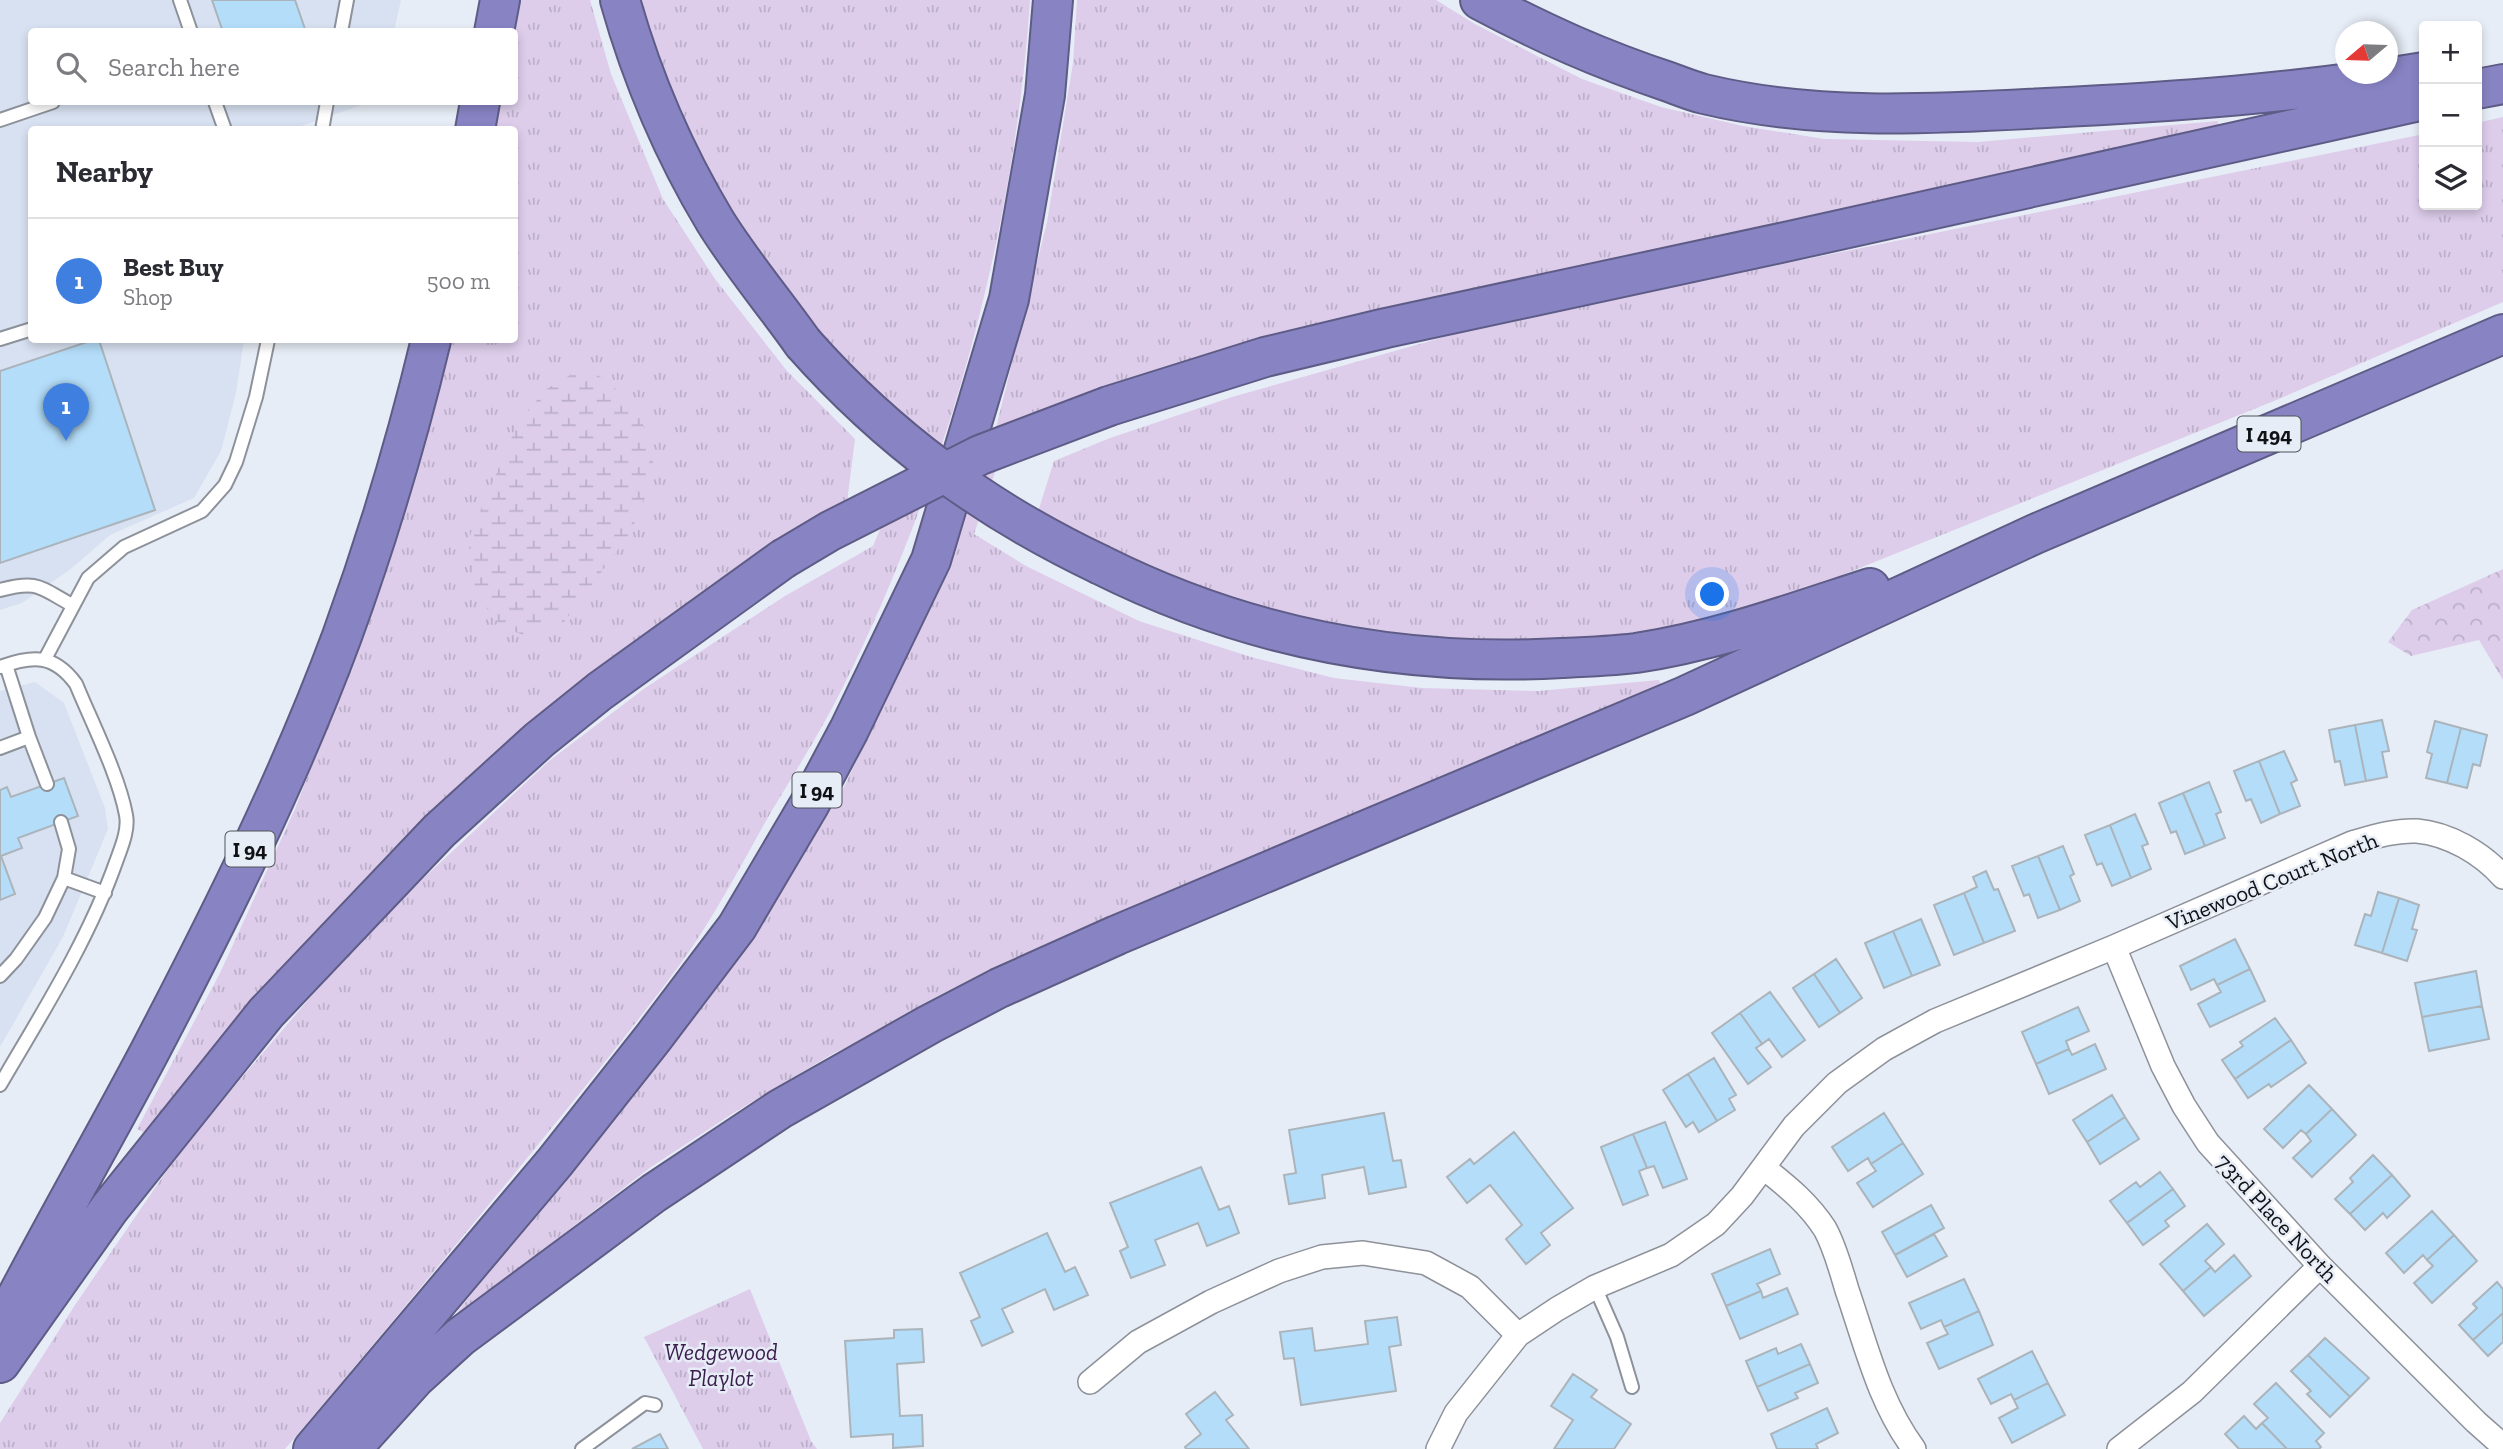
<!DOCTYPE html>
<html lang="en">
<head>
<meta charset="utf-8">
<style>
	:root { --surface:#fff; --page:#f7f7f7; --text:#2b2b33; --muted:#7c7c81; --line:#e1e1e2; --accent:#ea580c }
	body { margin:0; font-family:"Zilla Slab",serif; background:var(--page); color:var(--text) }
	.controls { position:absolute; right:21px; top:21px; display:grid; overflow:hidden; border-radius:7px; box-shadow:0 4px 10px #0003 }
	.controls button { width:63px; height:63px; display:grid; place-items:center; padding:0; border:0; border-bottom:2px solid var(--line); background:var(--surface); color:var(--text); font:35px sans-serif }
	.compass { position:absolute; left:2335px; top:21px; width:63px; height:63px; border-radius:50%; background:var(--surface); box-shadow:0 4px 10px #0003; rotate:251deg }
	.you { position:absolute; left:1713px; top:595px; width:24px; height:24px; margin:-18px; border:5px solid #fff; border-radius:50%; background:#1a73e8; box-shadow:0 0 0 10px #1a73e833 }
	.badge { display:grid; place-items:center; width:46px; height:46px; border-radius:50%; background:var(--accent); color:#fff; font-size:23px; font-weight:700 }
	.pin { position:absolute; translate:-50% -58px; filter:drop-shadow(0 2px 4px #0008) }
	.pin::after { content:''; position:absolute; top:37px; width:24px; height:21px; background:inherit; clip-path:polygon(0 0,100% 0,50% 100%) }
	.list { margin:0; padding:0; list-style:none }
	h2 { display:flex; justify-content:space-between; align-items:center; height:91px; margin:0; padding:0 28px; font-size:30px }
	h2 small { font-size:23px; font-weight:400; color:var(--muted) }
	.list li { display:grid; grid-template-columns:46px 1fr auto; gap:21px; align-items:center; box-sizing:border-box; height:126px; padding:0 28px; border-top:2px solid var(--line) }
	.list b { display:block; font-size:26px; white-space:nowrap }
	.list p { margin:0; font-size:23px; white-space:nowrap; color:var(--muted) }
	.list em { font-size:23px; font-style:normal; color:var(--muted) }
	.icon { flex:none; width:38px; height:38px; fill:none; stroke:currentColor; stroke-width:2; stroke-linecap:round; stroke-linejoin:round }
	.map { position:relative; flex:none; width:2503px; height:1449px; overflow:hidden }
	.search { position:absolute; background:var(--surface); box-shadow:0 4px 10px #0003; left:28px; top:28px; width:490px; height:77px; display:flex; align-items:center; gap:18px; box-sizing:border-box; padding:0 24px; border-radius:7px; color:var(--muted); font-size:26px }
	.panel { position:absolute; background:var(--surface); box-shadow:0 4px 10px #0003; left:28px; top:126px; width:490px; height:217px; border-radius:7px }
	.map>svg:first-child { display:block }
	.built { fill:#d8e1f1 }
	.grass { fill:url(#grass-tufts) }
	.forest { fill:url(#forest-crowns) }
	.wetland { fill:url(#wetland-marsh) }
	.building { fill:#b4ddf9; stroke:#abb4bb; stroke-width:2 }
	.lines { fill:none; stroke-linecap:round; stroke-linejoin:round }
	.lane-casing { stroke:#8d919a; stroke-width:16 }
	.street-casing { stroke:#8d919a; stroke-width:26 }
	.highway-casing { stroke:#5e5c86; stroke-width:42 }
	.lane { stroke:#fff; stroke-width:12 }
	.street { stroke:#fff; stroke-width:23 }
	.highway { stroke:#8884c4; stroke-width:38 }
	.highway-bridge-casing { stroke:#5e5c86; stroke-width:42; stroke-linecap:butt }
	.highway-bridge { stroke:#8884c4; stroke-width:38 }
	.labels { text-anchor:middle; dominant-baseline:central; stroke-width:5; stroke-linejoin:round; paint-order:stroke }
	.shield { fill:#e7edf6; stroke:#505358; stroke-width:2 }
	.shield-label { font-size:21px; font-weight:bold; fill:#0f1114 }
	.street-label { font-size:23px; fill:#0f1114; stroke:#e7edf6 }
	.park-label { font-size:23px; font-style:italic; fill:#3a1d4c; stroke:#e7edf6 }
</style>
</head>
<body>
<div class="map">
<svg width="2503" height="1449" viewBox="0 0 2503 1449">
	<defs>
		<pattern id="grass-tufts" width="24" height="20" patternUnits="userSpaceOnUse" patternTransform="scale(1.75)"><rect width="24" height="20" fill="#ddcdeb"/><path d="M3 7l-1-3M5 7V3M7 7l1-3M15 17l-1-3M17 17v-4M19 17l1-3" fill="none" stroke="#bcafc9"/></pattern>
		<pattern id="forest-crowns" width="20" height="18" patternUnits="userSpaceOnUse" patternTransform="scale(1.75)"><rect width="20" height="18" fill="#ddcdeb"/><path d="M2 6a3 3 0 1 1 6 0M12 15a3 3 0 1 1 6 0" fill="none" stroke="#bcafc9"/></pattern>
		<pattern id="wetland-marsh" width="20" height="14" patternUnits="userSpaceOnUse" patternTransform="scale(1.75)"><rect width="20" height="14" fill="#ddcdeb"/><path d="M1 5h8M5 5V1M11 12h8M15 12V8" fill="none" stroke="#bcafc9"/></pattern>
	</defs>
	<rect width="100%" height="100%" fill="#e7edf6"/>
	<path class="built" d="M0,0H401L394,31L32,32V102H370L293,129L32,130V340H244L236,393L221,451L194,498L110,535L72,568L22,603L0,610Z
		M35,682L64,703L105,808L108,829L63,937L0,1047V691Z"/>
	<path class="grass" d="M517,0H590L611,74L663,199L715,279L787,371L855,439L846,510L581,682L483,764L388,854L264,989L145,1133L137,1129L220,973L295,809L384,580L417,470L448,340H514V130L490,129L496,102H514V32L510,31Z
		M641,0H1030C1015,232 946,481 842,689C821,731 795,772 771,812C742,863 715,916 681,963C628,1035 571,1104 515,1173C439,1265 363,1358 285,1449H0V1423L75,1305L185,1144L367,931L549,761L645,688L785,596L873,546L919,437L864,388L776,285L712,181L665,84Z
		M1077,0H1436L1475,24L1582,79L1661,107L1743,126L1824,139L1978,142L2218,121L2219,130L1008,434L974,534L1026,566L1139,621L1251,657L1334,678L1422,688L1538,691L1659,680L1663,691L975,985L834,1053L735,1112L651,1167L515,1271L464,1317L458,1311L681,1033L741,951L845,785L922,623L993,440L1047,222L1073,63Z
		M2503,117V302L2274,401L1835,578L1837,586L1702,628L1470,649L1328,630L1158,581L1036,518L1054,461L1110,438L1232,397L1469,330L1733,274L2424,134V205H2477V123Z
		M750,1289L811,1441L817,1449H703L644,1337Z"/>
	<path class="forest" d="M2503,569V680L2479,640L2411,656L2388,642L2412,610Z"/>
	<path class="wetland" d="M582,368L607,380L638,412L653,449V475L631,532L564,622L524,635L501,627L476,594L468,540L517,425L545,390Z"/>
	<path class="building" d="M212,0H295L306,32H223Z
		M93,340H99L155,510L0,563V371Z
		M2382,720L2389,751L2382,752L2387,777L2366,781L2355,725Z
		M2435,721L2461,728L2447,783L2426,778L2432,754L2427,752Z
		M2355,725L2366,781L2345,785L2340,761L2335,762L2329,730Z
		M2461,728L2487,735L2480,766L2473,764L2467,788L2447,783Z
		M2284,751L2297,780L2291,783L2300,806L2280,814L2259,761Z
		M2259,761L2280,814L2261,823L2251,799L2246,801L2234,771Z
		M64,778L78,816L18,838L22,848L1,856L15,894L0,900V790L7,787L11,797Z
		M2209,782L2221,812L2216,814L2225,838L2205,846L2183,793Z
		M2183,793L2205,846L2185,854L2176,831L2171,833L2159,803Z
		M2135,814L2148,844L2142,846L2151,869L2131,878L2110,825Z
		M2110,825L2131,878L2112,886L2102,863L2097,865L2085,835Z
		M2063,846L2074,874L2070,876L2080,901L2060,910L2038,856Z
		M2038,856L2060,910L2038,918L2029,894L2024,896L2012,866Z
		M1986,871L1994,890L1998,889L2015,931L1984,943L1964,893L1977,887L1973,877Z
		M2378,892L2399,898L2382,953L2355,945L2365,914L2371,916Z
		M1964,893L1984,943L1954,955L1934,905Z
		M2399,898L2419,905L2412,929L2417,930L2407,961L2382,953Z
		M1921,919L1940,965L1912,976L1893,931Z
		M1893,931L1912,976L1884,988L1865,943Z
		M2235,939L2250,969L2217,985L2214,979L2191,990L2180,966Z
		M1836,959L1862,998L1840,1013L1814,974Z
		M2250,969L2265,1001L2210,1027L2198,1004L2221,992L2217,985Z
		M2476,971L2482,1006L2422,1017L2415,983Z
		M1814,974L1840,1013L1819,1027L1793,988Z
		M1770,992L1805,1040L1782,1057L1769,1039L1762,1044L1740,1013Z
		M2482,1006L2489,1039L2429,1051L2422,1017Z
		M2078,1007L2089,1031L2066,1041L2069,1049L2036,1064L2022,1032Z
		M1740,1013L1762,1044L1756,1048L1771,1067L1748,1084L1712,1033Z
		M2275,1018L2291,1040L2235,1079L2222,1060L2243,1046L2240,1042Z
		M2291,1040L2306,1063L2271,1087L2269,1084L2248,1098L2235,1079Z
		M2095,1044L2106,1069L2049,1094L2036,1064L2069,1049L2072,1055Z
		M1714,1058L1736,1095L1729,1099L1735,1110L1717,1121L1688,1074Z
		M1688,1074L1717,1121L1699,1132L1693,1122L1686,1127L1663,1090Z
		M2309,1085L2332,1109L2306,1134L2301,1130L2283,1148L2264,1129Z
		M2112,1095L2125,1117L2087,1142L2073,1120Z
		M2332,1109L2356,1135L2312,1177L2293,1158L2311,1141L2306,1134Z
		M1384,1113L1393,1161L1401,1160L1406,1187L1369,1194L1364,1167L1322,1175L1325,1198L1289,1204L1284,1175L1296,1173L1289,1130Z
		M1884,1113L1903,1143L1871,1164L1868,1158L1848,1171L1832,1147Z
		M2125,1117L2139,1139L2100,1164L2087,1142Z
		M1665,1122L1687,1179L1663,1188L1654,1166L1647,1168L1633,1134Z
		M1514,1132L1573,1208L1541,1233L1550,1245L1526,1264L1506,1239L1522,1225L1490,1185L1467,1203L1447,1177L1470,1159L1474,1164Z
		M1633,1134L1647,1168L1639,1171L1648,1195L1623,1205L1601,1147Z
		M1903,1143L1923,1174L1873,1207L1857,1183L1876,1171L1871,1164Z
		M2373,1155L2392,1175L2350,1214L2335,1199L2353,1182L2350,1178Z
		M1201,1167L1219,1210L1229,1206L1239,1233L1207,1246L1198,1223L1155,1240L1165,1265L1131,1278L1120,1251L1128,1247L1110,1203Z
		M2160,1172L2173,1189L2127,1223L2110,1201L2136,1182L2140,1187Z
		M2392,1175L2410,1196L2387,1218L2383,1213L2365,1230L2350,1214Z
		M2173,1189L2185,1206L2165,1221L2169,1226L2143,1245L2127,1223Z
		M1931,1205L1944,1228L1895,1255L1882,1232Z
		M2432,1211L2454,1235L2427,1260L2423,1255L2404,1273L2386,1253Z
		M2207,1224L2224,1244L2205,1261L2211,1267L2183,1291L2160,1264Z
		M1047,1233L1065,1272L1075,1267L1088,1295L1054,1310L1045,1289L1002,1309L1013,1332L982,1346L971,1321L980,1317L960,1273Z
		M1934,1234L1947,1256L1907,1277L1895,1255Z
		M2454,1235L2477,1261L2432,1303L2414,1283L2433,1266L2427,1260Z
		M1770,1249L1780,1274L1757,1284L1761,1291L1726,1306L1712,1274Z
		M2234,1255L2251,1276L2204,1316L2183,1291L2211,1267L2215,1272Z
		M1964,1279L1979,1311L1944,1327L1941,1320L1921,1329L1909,1303Z
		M2497,1282L2503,1289V1313L2473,1340L2459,1325L2477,1308L2473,1304Z
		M1787,1288L1798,1314L1740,1339L1726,1306L1761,1291L1763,1298Z
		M1979,1311L1993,1345L1939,1369L1927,1343L1948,1334L1944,1327Z
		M2503,1313V1342L2488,1356L2473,1340Z
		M1397,1317L1401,1345L1389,1347L1396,1391L1301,1405L1294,1358L1284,1359L1280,1332L1312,1328L1315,1351L1368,1344L1365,1321Z
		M922,1329L924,1362L897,1364L900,1416L922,1415L923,1446L893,1448V1434L851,1437L845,1341L894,1338V1330Z
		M2325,1338L2369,1378L2350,1397L2308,1355Z
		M1801,1344L1810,1364L1757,1387L1746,1361L1776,1348L1778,1354Z
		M2032,1351L2048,1383L2014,1400L2011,1394L1991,1404L1978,1379Z
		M2308,1355L2350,1397L2330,1417L2307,1394L2311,1391L2291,1371Z
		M1810,1364L1818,1383L1795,1393L1798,1398L1768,1411L1757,1387Z
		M1573,1374L1597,1390L1591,1397L1631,1424L1614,1449H1554L1573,1420L1551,1406Z
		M2048,1383L2065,1415L2012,1443L1999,1418L2018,1408L2014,1400Z
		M2276,1383L2324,1433L2316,1441L2321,1447L2319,1449H2287L2262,1423L2268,1418L2254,1404Z
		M1215,1392L1233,1415L1226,1420L1249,1449H1186L1185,1447L1201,1434L1186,1414Z
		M1827,1408L1838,1433L1816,1444L1818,1449H1777L1771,1434Z
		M2244,1416L2256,1429L2262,1423L2287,1449H2239L2225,1434Z
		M660,1434L668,1449H632Z"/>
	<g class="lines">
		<g class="lane-casing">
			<path id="lane" d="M180,0L191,32
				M341,32L347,0
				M215,102L225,130
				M0,120L53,102
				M322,130L327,102
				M0,339L32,329
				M0,590C38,580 39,587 72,605
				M45,659L88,578L124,547L202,511L225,485L236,462L256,397L268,340
				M6,665L29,737
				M0,667C33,655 54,654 76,684C92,723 119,776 126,815C129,830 121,848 116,862C88,941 42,1013 0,1085
				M0,748L29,737L47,784
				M61,822L69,849L64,878
				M0,976L16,959L45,918L64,878L105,893
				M1595,1287L1617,1337L1632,1387
				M582,1449L645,1403L655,1405"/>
		</g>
		<g class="street-casing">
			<path id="street" d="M2114,947L2163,1066L2184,1106L2208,1143L2320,1266L2476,1422L2503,1446
				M1764,1168C1787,1186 1809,1204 1825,1229C1835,1247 1841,1270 1847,1290C1866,1345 1879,1402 1914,1449
				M1090,1382L1138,1342L1211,1302L1279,1271L1322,1257L1363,1253L1426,1263L1470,1287L1518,1335
				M1438,1449L1456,1413L1518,1335L1557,1309L1595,1287L1671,1255L1716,1224L1742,1196L1794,1126L1837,1083L1884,1049L1935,1021L2114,947L2352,843C2373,837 2395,830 2417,831C2449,834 2482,853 2503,877
				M2119,1449L2192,1392L2320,1266"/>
		</g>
		<g class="highway-casing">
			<path id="highway" d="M620,0C642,78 673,151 715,221C741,263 774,302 803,343
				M1480,0C1544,34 1600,59 1669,82C1680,86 1692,91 1704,94C1817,121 1931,114 2046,108C2172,102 2299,93 2424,72
				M494,32L500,0
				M2477,89L2503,84
				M475,130L480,102
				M1109,406L1265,357L1386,328L1785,242L2424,100
				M1101,565C1247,638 1399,667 1562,658C1586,657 1611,656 1636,653C1716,641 1793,613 1870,588
				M0,1329C48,1235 101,1144 150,1051C220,917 289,779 342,636C377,540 407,440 431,340
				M0,1363L109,1209L266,1013L439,831L539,740L600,691L783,559
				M313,1449L555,1162L653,1038L737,927L809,805L849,730L931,560L1009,299L1045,95L1053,0
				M351,1449L415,1378L460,1337L654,1193L780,1109L930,1024L999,988L1117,935L1685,696L2035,534L2503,334"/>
		</g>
		<use href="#lane" class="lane"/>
		<use href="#street" class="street"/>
		<use href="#highway" class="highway"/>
		<g class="highway-bridge-casing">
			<path id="highway-bridge" d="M803,343C888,439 985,510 1101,565
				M783,559L830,531L980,455L1109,406"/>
		</g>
		<use href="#highway-bridge" class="highway-bridge"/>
	</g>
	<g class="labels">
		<g class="shield">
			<rect x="2237.5" y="416.5" width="63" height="35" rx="5"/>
			<rect x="792.5" y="772.5" width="49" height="35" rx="5"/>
			<rect x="225.5" y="831.5" width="49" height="35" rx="5"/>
		</g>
		<g class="shield-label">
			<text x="2269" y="434">I 494</text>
			<text x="817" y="790">I 94</text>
			<text x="250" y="849">I 94</text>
		</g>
		<g class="street-label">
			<text transform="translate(2272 881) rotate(-22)">Vinewood Court North</text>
			<text transform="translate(2277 1218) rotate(47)">73rd Place North</text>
		</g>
		<g class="park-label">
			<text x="721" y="1352">Wedgewood<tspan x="721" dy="26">Playlot</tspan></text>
		</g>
	</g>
</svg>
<div class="controls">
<button>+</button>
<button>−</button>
<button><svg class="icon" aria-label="layers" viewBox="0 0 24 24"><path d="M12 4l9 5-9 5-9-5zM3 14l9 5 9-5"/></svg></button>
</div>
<svg class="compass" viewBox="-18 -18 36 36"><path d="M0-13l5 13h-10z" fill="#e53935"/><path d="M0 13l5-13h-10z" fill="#7c7c81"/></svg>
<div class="you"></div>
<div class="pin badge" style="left:66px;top:441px;background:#3f7fe0">1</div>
<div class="search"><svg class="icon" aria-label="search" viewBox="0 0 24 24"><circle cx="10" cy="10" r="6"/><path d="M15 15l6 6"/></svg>Search here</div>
<section class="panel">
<h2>Nearby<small></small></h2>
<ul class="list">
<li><span class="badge" style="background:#3f7fe0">1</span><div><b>Best Buy</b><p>Shop</p></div><em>500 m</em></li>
</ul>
</section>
</div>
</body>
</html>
